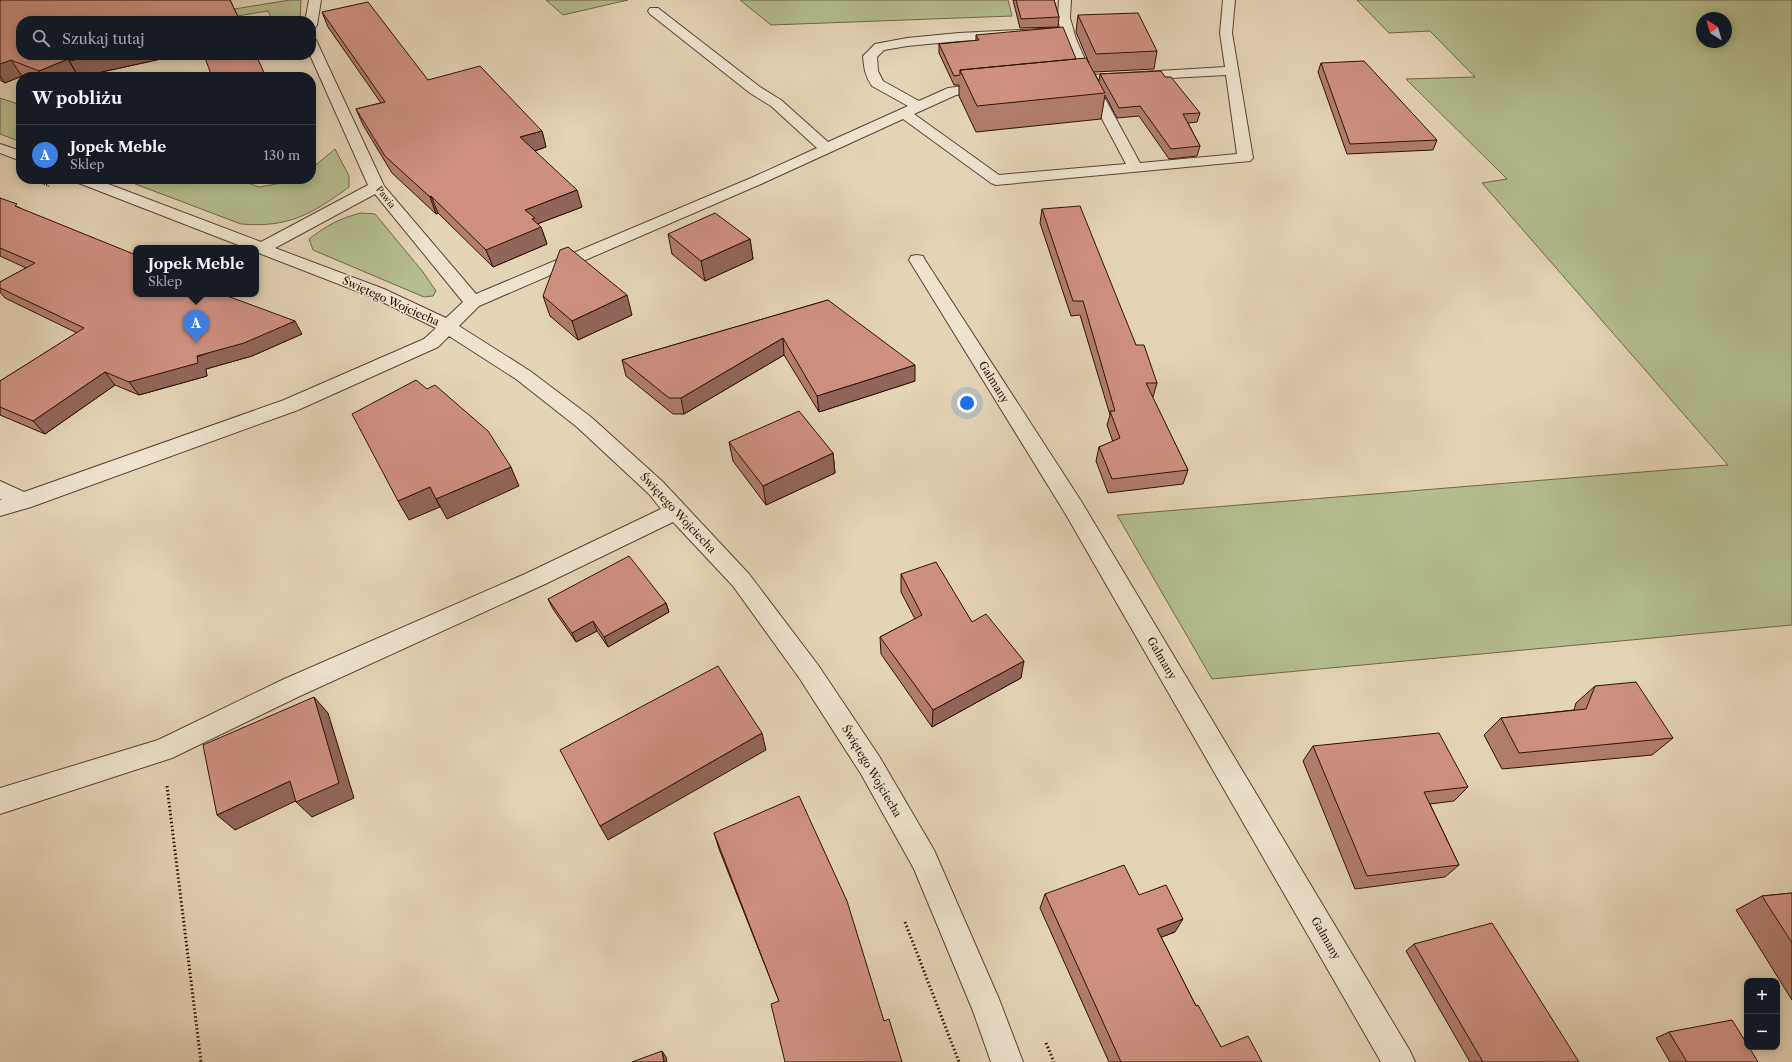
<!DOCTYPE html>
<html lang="pl">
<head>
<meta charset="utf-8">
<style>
	:root { --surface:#171b24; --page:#242831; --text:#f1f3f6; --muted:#9ea1a6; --line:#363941; --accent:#7c3aed }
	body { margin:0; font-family:"Libre Caslon Text",serif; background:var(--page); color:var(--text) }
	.controls { position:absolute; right:12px; bottom:12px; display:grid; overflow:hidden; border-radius:8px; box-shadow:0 2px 10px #0003 }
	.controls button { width:36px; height:36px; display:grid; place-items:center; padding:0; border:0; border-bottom:1px solid var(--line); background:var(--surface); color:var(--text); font:20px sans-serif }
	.compass { position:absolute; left:1696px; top:12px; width:36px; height:36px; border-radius:50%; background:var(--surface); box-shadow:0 2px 10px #0003; rotate:323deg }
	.you { position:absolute; left:967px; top:403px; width:14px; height:14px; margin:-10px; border:3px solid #fff; border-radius:50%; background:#1a73e8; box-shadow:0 0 0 6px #1a73e833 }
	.badge { display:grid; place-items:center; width:26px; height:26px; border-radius:50%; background:var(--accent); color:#fff; font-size:13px; font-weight:700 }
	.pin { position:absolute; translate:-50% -33px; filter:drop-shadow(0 1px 2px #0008) }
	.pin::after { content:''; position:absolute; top:21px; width:14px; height:12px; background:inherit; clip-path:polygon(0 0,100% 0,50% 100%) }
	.popup { position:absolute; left:133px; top:245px; width:126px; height:52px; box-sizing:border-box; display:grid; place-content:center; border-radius:8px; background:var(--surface); filter:drop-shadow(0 1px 3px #0005); font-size:13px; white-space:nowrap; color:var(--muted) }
	.popup b { font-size:15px; color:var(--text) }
	.popup::after { content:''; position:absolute; left:50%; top:100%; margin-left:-8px; border:8px solid transparent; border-top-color:var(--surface) }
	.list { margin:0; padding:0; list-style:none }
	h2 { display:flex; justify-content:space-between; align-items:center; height:52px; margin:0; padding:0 16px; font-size:17px }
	h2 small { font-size:13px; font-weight:400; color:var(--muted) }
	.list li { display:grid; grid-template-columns:26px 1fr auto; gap:12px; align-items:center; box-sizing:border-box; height:60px; padding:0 16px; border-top:1px solid var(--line) }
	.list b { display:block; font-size:15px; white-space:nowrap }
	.list p { margin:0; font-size:13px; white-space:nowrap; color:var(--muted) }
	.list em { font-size:13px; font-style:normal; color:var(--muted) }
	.icon { flex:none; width:22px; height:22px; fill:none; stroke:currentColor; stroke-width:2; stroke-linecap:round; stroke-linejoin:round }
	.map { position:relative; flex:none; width:1792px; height:1062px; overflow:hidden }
	.search { position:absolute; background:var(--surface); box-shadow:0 2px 10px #0003; left:16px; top:16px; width:300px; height:44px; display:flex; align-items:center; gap:10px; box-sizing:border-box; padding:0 14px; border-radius:16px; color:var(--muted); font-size:15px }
	.panel { position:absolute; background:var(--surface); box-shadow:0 2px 10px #0003; left:16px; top:72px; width:300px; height:112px; border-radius:16px }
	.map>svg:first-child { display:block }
	.green { fill:#b4bd8d; stroke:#726749; fill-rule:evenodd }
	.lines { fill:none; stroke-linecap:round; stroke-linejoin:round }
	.minor-casing { stroke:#5d4231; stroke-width:2 }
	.path-far1 { stroke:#301105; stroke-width:2; stroke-dasharray:1 1.5; stroke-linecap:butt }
	.path { stroke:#301105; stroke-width:3; stroke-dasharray:1.5 2.5; stroke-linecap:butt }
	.minor { fill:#ede3cf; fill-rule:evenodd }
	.wall { fill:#b27c6e; stroke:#301105 }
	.shaded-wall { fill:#91655a; stroke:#301105 }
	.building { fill:#cf9080; stroke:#301105 }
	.labels { text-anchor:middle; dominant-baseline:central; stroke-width:3; stroke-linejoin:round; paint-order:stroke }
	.far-street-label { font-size:9px; fill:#301105; stroke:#ede3cf }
	.street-label { font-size:11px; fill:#301105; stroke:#ede3cf }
</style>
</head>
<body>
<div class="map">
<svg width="1792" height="1062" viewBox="0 0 1792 1062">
	<rect width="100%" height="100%" fill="#e3d4b5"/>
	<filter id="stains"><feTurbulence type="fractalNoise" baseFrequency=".005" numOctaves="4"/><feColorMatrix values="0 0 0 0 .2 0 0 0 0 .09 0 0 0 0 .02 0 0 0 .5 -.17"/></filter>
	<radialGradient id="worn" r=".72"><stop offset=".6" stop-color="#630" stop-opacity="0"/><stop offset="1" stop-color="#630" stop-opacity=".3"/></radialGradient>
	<path class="green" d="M290,0H301L300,21H273L268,11L207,21H160Z
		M546,0H628L563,15Z
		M740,0H1008L1012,16L771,25Z
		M1357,0H1792V625L1212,679L1117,515L1728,465L1482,183L1507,179L1406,79L1475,77L1430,31L1389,33ZM1702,18H1726V42H1702Z
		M0,98L21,105V142L0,134Z
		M335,149L349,176V187C312,214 289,228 241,224L122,179H237L259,187L282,183L289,179H311V169Z
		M361,213L375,214L423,272L436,291L433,296L424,297L313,250L309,239C326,226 340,218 361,213Z"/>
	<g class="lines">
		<g class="minor-casing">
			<path id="minor" d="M309,0H321L317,25L315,28L311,29V21H305Z
				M1059,0H1071L1070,18L1076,39L1092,75L1225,67L1220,33L1223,0H1235L1232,33L1253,158L1250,161L996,185L991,183L903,119L761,184L479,306L459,326L530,371L591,417L663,482L749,574L818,665L879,756L934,850L999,999L1023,1062H991L973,1011L914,869L861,774L800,679L733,586L673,522L541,586L300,696L172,758L0,814V788L158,740L282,680L525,574L661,509L649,494L577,427L516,379L449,336L438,347L298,410L31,507L0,516V500L2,499H0V481L24,492L284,400L424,339L436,328L372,297L256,252V248H246L76,182L73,179H95L261,242L368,185L310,55L311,39L316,40L384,186L476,294L751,178L817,148L771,106L750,93L650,14L648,11L650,8H658L760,87L781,100L828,142L908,106L872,86C865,76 864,68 863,56L875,44L907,38L959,33L1060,28L1058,18ZM1063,35L1079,75L1062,77L1060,80L1062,83H1083L1126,164L999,175L914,114L956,95L994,90L996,87L994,84L989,83L948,88L919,101L883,81L878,71L877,57L884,50L907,46L959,41ZM1226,75L1237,154L1140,163L1096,82ZM375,194L463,302L446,318L384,289L275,248Z
				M0,144L21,151V161L0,153Z
				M917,255L923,256L925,260L1081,501L1410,1051L1415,1062H1381L1065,513L909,260L911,256Z"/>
		</g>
		<path class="path-far1" d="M37,181L49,186"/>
		<path class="path" d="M167,786L201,1062
			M905,922L959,1062
			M1046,1043L1054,1062"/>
		<use href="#minor" class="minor"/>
	</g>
	<path class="wall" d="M0,0H230L240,21H21L179,55L79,77L78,76L75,77H24L22,76L5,83L0,80Z
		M1013,0H1054L1059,17L1058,27L1020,28Z
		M322,12L428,80L542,131L546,147L535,151L582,207L537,224L541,227L547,244L493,267L438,213L436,214L392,173L363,125L356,109L381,103L328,27Z
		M1078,15L1157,51L1154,69L1094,72L1099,81L1100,74L1165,77L1200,113L1197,122L1188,123L1200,146L1197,156L1169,159L1139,116L1117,118L1105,95L1101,119L976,132L959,96V85H954L939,53V44L976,41V35L1076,59L1089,63L1076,32Z
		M1321,63L1437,140L1433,150L1347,154L1318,72Z
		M0,198L20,208L136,294L302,334L252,356L206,369L207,376L139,395L115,385L45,434L0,415V381L77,333L5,298L0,292V282L26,268L0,256Z
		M1042,209L1136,345L1157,383L1153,397H1152L1188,470L1183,484L1108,493L1096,461L1099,447L1113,442L1107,425L1110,415L1080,315L1071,316L1040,223Z
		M668,234L750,239L753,259L705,281L672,254Z
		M543,296L632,315L578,340L550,316Z
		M828,300L915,381L819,412L784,355L684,414H673L626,376L622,360Z
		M729,442L833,453L835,473L766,505L733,461Z
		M901,574L972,622L1021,678L932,727L881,654L880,637L915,619L901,592Z
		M548,599L666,603L669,612L608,647L597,631L576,642L553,609Z
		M1595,686L1673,738L1652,755L1502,769L1484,735L1501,718L1574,710L1576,703Z
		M1313,746L1468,787L1454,801L1430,804L1459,865L1445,877L1355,889L1303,761Z
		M714,833L884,1021L902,1062L779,1001L719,849Z
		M1792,893V1000L1736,910L1762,896Z
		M1045,894L1139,895L1175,932L1161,937L1196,1006L1221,1047L1262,1062H1109L1040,908Z
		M1414,944L1579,1062H1470L1406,951Z
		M1669,1032L1758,1062H1670L1656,1038Z"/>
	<path class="shaded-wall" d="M95,55H179L79,77L69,61Z
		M68,59L78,76L75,77H43L39,71Z
		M11,60L22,76L5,83L0,76V64Z
		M542,131L546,147L525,154L520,137Z
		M577,190L582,207L537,224L541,227L547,244L493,267L486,250L525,210Z
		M431,196L438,213L436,214L430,197Z
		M750,239L753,259L705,281L701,261Z
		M627,295L632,315L578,340L572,321Z
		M295,321L302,334L252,356L206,369L207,376L139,395L129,382Z
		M783,338L784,355L684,414L681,398Z
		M915,365V381L819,412L817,396Z
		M105,372L115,385L45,434L33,421Z
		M833,453L835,473L766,505L763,486Z
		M511,467L519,486L447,519L436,499Z
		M430,487L440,507L409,520L398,501Z
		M666,603L669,612L608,647L604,637Z
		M593,621L597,631L576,642L572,633Z
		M1024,661L1021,678L932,727L933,710Z
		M314,697L328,713L354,798L312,817L296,802Z
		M762,733L766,750L608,840L600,826Z
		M290,781L306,796L235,830L217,815Z
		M1183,919L1175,932L1149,942L1157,929Z
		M662,1051L666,1057L667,1062H664Z"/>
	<path class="building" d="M0,0H230L240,21H21V55H95L69,61L68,59L39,71L11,60L0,64Z
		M1016,0H1054L1059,17L1021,19Z
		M368,2L428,80L480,66L542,131L520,137L577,190L525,210L535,218L532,219L541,227L486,250L431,196L430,197L385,156L356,109L385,102L322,12Z
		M1138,13L1157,51L1096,54L1078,15Z
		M1063,27L1076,59L960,70V75L954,76L939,44L979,40L976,35Z
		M204,55H256L266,77H212Z
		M1086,58L1105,93L977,106L960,70Z
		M1364,61L1437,140L1350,144L1321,63Z
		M1161,71L1165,77H1171L1200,113L1183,114L1200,146L1171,149L1140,106L1119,108L1100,74Z
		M0,198L17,204L15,206L136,255V294H222L295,321L244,343L197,356L198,363L129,382L105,372L33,421L0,407V381L84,328L0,288V282L35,263L0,248Z
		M1080,206L1136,345H1144L1157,383H1146L1188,470L1112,479L1099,447L1120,438L1110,411H1115L1083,301H1073L1042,209Z
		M715,213L750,239L701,261L668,234Z
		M568,247L627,295L572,321L543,296L560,250Z
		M828,300L915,365L817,396L783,338L681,398H669L622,360Z
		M416,380L427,389L435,385L488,431L511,467L436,499L430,487L398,501L352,414Z
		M799,411L833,453L763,486L729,442Z
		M629,556L666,603L604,637L593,621L572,633L548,599Z
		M936,562L972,622L986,614L1024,661L933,710L880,637L922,615L901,574Z
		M718,666L762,733L600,826L560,750Z
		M1636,682L1673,738L1519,753L1501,718L1586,709L1595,686Z
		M314,697L339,783L296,802L290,781L217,815L203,745Z
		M1439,733L1468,787L1424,792L1459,865L1367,876L1313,746Z
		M799,796L847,901L884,1021L889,1019L902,1062H785L771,1004L779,1001L714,833Z
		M1124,865L1139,895L1166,885L1183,919L1157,929L1196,1006L1198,1005L1221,1047L1248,1036L1262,1062H1121L1045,894Z
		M1792,893V943L1762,896Z
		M1492,923L1579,1062H1483L1414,944Z
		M1732,1020L1747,1044V1047H1749L1758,1062H1687L1669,1032Z
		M662,1051L664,1062H632Z"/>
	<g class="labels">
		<g class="far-street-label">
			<text transform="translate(386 197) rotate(52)">Pawia</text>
		</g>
		<g class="street-label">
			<text transform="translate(391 301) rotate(24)">Świętego Wojciecha</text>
			<text transform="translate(994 382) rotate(58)">Galmany</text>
			<text transform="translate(678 513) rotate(47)">Świętego Wojciecha</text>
			<text transform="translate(1162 658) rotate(60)">Galmany</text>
			<text transform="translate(872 771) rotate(59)">Świętego Wojciecha</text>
			<text transform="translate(1326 938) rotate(60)">Galmany</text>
		</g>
	</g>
	<rect width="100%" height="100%" filter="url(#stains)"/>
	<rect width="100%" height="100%" fill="url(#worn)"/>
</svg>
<div class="controls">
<button>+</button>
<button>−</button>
</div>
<svg class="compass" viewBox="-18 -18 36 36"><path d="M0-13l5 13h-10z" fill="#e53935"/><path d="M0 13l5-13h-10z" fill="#9ea1a6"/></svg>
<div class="you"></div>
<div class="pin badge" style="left:196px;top:343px;background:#3f7fe0">A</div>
<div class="popup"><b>Jopek Meble</b>Sklep</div>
<div class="search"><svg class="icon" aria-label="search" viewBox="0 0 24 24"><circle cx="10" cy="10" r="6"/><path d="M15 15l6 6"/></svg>Szukaj tutaj</div>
<section class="panel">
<h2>W pobliżu<small></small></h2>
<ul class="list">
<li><span class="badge" style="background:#3f7fe0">A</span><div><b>Jopek Meble</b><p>Sklep</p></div><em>130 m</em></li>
</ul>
</section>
</div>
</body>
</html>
